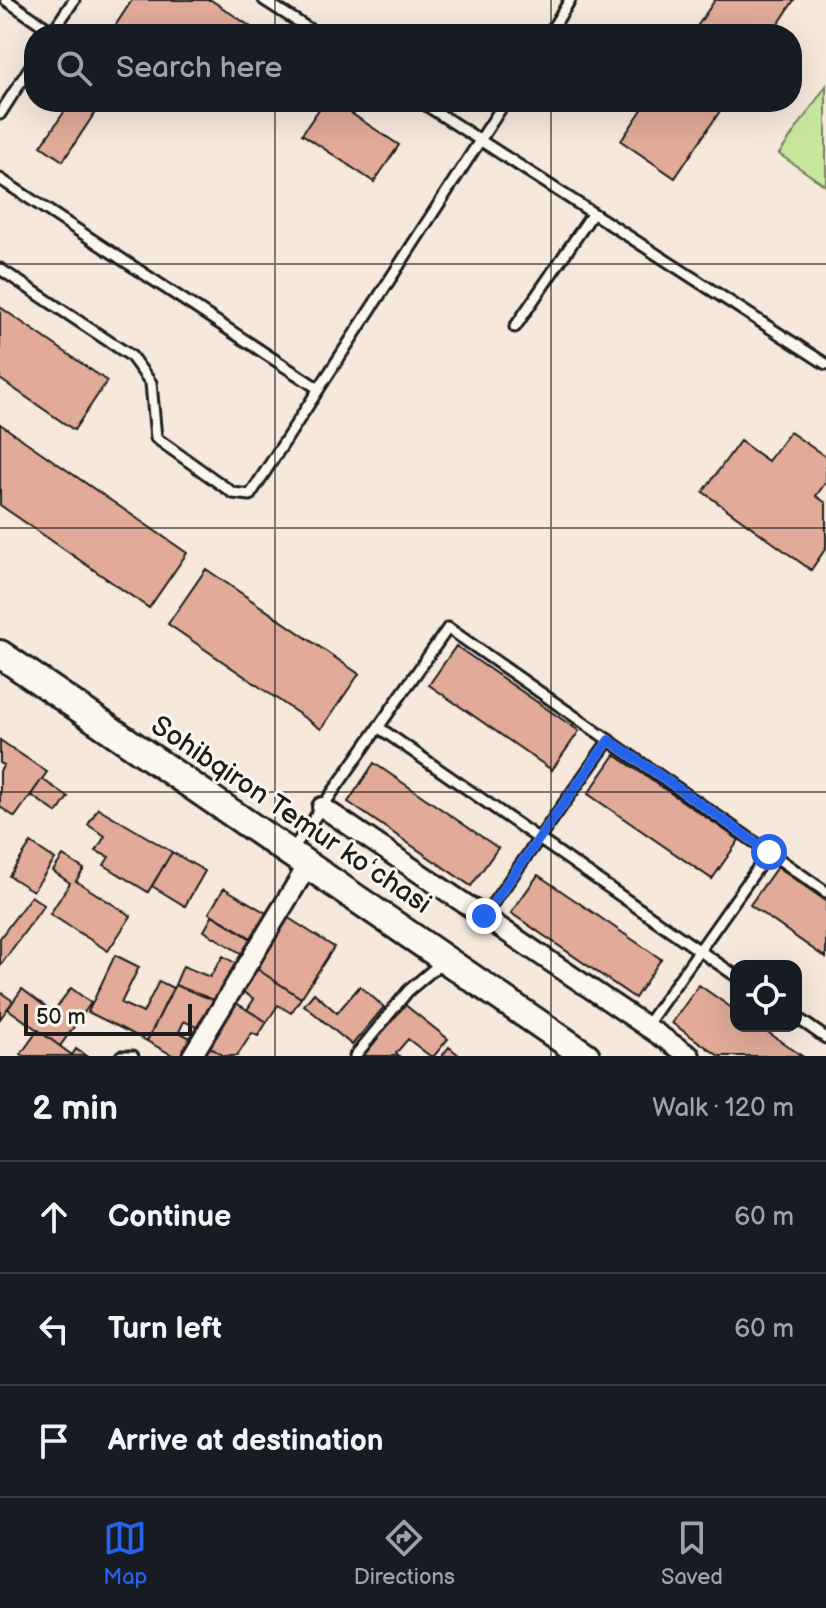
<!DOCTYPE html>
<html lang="en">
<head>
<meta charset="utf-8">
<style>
	:root { --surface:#171b24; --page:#20242c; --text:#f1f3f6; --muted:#9ea1a6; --line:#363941; --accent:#2563eb }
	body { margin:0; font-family:"Balsamiq Sans",sans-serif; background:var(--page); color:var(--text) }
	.controls { position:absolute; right:24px; bottom:24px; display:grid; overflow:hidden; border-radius:16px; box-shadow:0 8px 32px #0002 }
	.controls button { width:72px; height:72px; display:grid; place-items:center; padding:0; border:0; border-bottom:2px solid var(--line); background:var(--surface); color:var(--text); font:40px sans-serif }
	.scale { position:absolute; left:24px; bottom:20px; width:168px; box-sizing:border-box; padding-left:8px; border:4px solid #1c1c1c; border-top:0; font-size:22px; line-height:28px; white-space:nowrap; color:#1c1c1c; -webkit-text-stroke:6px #fbf7ec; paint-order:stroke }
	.stop { position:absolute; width:24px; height:24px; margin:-18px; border:6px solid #2563eb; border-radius:50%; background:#fff }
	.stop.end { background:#2563eb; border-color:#fff; box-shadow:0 2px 8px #0008 }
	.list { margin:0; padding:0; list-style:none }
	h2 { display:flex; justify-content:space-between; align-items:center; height:104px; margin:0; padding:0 32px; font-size:34px }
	h2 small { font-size:26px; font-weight:400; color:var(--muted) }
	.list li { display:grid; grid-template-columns:52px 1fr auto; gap:24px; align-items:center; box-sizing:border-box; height:112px; padding:0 32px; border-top:2px solid var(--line) }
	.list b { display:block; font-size:30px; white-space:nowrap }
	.list em { font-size:26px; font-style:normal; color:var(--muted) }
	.icon { flex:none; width:44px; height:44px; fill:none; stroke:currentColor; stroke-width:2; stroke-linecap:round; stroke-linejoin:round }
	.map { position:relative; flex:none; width:826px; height:1056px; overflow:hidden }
	.search { position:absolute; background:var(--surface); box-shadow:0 8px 32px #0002; left:24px; right:24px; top:24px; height:88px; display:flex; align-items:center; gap:20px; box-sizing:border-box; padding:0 28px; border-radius:32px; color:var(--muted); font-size:30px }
	.sheet { height:440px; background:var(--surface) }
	nav { display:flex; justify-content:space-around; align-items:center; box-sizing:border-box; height:112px; border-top:2px solid var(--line); background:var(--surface); font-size:22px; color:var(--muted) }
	nav a { display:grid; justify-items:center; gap:4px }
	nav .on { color:var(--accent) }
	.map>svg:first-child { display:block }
	.green { fill:#c9e69d; stroke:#72815c; stroke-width:2 }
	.building { fill:#e1aa99; stroke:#1c1c1c; stroke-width:2 }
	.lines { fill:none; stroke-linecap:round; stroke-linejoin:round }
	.lane-casing { stroke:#1c1c1c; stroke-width:15 }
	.street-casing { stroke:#1c1c1c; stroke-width:24 }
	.secondary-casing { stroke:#1c1c1c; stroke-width:32 }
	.lane { stroke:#fbf7ec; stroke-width:9 }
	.street { stroke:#fbf7ec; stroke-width:18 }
	.secondary { stroke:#fbf7ec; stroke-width:26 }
	.route { stroke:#2563eb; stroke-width:10 }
	.grid { fill:none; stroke:#1c1c1c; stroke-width:2; stroke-opacity:0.55 }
	.labels { text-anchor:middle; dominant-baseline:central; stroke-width:6; stroke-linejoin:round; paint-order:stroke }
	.street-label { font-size:28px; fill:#1c1c1c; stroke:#fbf7ec }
</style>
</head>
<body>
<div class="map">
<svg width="826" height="1056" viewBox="0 0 826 1056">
	<rect width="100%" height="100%" fill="#f6e8db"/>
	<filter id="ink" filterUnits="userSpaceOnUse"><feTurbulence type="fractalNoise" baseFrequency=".0125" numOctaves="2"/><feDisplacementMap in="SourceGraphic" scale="16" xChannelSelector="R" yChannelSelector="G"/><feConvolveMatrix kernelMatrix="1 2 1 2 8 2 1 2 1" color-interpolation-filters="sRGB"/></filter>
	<g filter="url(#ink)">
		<path class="green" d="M826,86V186L779,154Z"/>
		<path class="building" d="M132,0H211L260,33L127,34L115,26Z
			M715,0H794L772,34H692Z
			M71,102H102L63,161L41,146Z
			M324,102H334L399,145L374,182L302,134Z
			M647,102H726L675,178L621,141Z
			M0,307L107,381L74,430L0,379Z
			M0,424L187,553L149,608L0,505Z
			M790,432L826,457V482L816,496L826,503V548L811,570L703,492L740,441L768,461Z
			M206,569L359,674L321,729L168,624Z
			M456,646L579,731L552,770L429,685Z
			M0,740L47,772L15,817L0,807V771L4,765L0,763Z
			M615,755L739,840L712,879L588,794Z
			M374,763L498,848L471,886L348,802Z
			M42,779L68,797L57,813L31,795Z
			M98,808L172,852L148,892L104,865L109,857L96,851L105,836L88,825Z
			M31,843L55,859L33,891L9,876Z
			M172,852L205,871L185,906L152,886Z
			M63,856L84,869L76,881L131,916L108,951L50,914L70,883L53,871Z
			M777,867L826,901V958L750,905Z
			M538,875L661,959L635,998L511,913Z
			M224,888L273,917L258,943L209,913Z
			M31,896L44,905L0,966V938Z
			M213,915L253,939L244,955L204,931Z
			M287,917L334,947L301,998L254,967Z
			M115,955L139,967L121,1003L143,1013L159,981L173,988L147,1041L88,1012Z
			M223,956L240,966L219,1002L175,985L183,966L210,977Z
			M254,967L301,998L291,1013L278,1005L267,1022L247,1010L254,999L240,990Z
			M175,985L219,1002L204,1031L184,1021L179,1032L198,1042L191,1056H174L147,1041Z
			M699,985L736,1011V1026H759L802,1056H719L672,1023Z
			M360,986L384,1007L352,1045L304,1005L314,993L337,1013Z
			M71,988L91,1003L60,1046L8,1009L22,989L53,1012Z
			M0,992L13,1001L0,1019Z
			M233,1001L267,1022L258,1036L252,1033L237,1056H224L205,1044Z
			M404,1004L448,1039L434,1056H430L408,1039L396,1053L399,1056H366L364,1055Z
			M38,1030L72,1055L76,1049L86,1056H24L21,1054Z
			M208,1046L224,1056H202Z
			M449,1047L460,1056H442Z"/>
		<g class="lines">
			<g class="lane-casing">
				<path id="lane" d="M6,0L53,32
					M264,0L317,34
					M51,34L74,0
					M549,34L570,0
					M421,102L826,364
					M0,114L34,61
					M0,179L319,389
					M0,269L131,356L151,383L156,438L233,493L250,495L505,102
					M515,327L593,213
					M378,727L736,976
					M292,850L448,628L826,892
					M484,916L609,740
					M796,1017L826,1038
					M646,1026L769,852
					M121,1056H133
					M355,1056L408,991L442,962"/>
			</g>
			<g class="street-casing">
				<path id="street" d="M322,807L690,1056
					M192,1056L308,865"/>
			</g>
			<g class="secondary-casing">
				<path id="secondary" d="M0,654L586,1056"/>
			</g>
			<use href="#lane" class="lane"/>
			<use href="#street" class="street"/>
			<use href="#secondary" class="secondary"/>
		</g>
	</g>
	<g class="lines" filter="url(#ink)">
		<path class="route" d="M484,916L609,740L769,852"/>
	</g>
	<path class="grid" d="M275,0V34M551,0V34M275,102V1056M551,102V1056M0,264H826M0,528H826M0,792H826"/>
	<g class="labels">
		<g class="street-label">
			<text transform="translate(291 815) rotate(34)">Sohibqiron Temur koʻchasi</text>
		</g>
	</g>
</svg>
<div class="controls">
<button><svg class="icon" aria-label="locate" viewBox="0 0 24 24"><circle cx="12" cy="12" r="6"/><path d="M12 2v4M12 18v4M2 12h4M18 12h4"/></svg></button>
</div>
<div class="scale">50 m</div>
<div class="stop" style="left:769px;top:852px"></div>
<div class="stop end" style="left:484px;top:916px"></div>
<div class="search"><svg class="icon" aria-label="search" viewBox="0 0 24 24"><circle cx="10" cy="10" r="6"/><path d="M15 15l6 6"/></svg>Search here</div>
</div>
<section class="sheet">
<h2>2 min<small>Walk · 120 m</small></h2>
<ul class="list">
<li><svg class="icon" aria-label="ahead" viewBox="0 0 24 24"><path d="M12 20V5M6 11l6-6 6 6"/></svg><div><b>Continue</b></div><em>60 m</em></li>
<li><svg class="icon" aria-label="left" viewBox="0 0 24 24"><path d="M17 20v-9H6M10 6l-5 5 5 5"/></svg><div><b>Turn left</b></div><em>60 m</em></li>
<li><svg class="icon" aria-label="arrive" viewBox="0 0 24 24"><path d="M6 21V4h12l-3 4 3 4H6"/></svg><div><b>Arrive at destination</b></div></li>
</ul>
</section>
<nav>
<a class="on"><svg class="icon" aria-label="map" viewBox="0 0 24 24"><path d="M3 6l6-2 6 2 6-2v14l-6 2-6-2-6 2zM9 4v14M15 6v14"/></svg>Map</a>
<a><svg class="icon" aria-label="directions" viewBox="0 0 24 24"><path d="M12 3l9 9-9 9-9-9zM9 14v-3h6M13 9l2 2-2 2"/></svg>Directions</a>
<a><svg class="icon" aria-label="saved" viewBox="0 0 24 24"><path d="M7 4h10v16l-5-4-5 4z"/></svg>Saved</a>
</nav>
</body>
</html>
